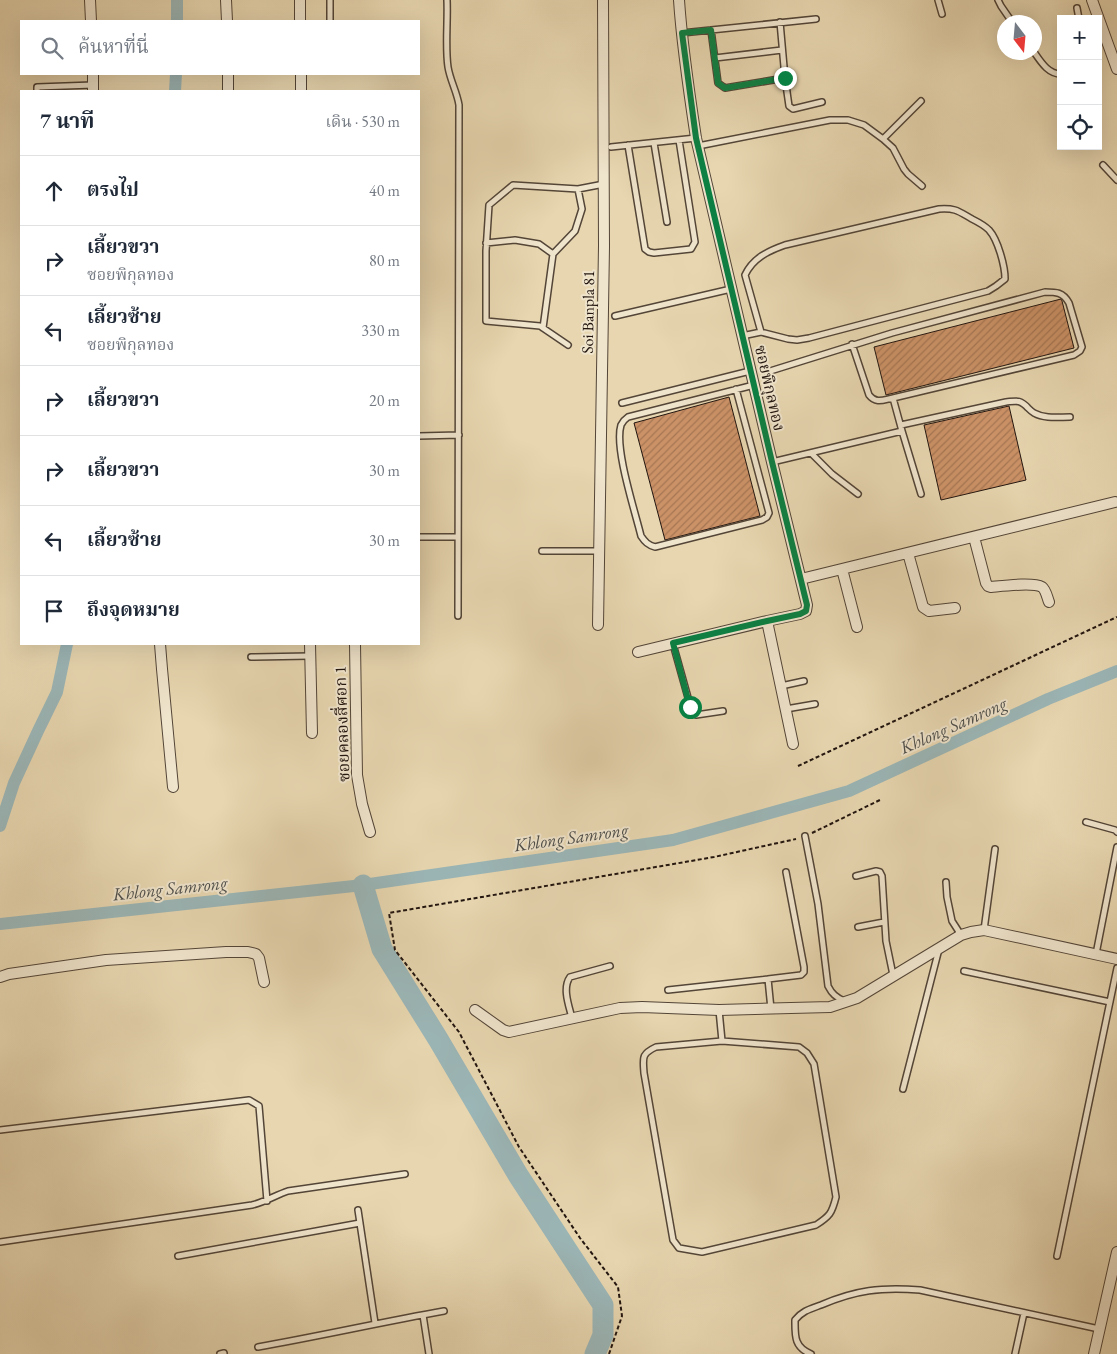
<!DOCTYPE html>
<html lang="th">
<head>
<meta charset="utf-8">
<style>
	:root { --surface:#fff; --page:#f6f6f7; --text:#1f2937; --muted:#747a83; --line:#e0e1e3 }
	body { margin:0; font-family:"EB Garamond","Noto Serif Thai",serif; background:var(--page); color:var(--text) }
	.controls { position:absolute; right:15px; top:15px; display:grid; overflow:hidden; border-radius:0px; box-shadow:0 5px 20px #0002 }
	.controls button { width:45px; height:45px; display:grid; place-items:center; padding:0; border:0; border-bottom:1px solid var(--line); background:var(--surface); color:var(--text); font:25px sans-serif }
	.compass { position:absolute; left:997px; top:15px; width:45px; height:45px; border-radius:50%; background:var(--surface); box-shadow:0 5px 20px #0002; rotate:164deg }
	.stop { position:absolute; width:15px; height:15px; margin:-11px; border:4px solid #0b8043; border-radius:50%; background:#fff }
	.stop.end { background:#0b8043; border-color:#fff; box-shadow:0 1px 5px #0008 }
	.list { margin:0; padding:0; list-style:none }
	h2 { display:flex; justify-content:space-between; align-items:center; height:65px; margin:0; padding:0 20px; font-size:21px }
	h2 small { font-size:16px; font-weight:400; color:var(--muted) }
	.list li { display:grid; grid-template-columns:32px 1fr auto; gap:15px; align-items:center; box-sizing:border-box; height:70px; padding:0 20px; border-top:1px solid var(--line) }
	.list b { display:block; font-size:19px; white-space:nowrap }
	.list p { margin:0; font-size:16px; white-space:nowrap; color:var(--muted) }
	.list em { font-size:16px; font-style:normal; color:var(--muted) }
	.icon { flex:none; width:28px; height:28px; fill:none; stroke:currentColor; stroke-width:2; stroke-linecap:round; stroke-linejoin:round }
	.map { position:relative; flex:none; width:1117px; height:1354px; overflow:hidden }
	.search { position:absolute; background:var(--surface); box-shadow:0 5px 20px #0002; left:20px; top:20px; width:400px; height:55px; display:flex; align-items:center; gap:12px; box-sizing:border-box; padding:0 18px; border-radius:0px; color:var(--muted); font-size:19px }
	.panel { position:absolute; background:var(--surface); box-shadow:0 5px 20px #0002; left:20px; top:90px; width:400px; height:555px; border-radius:0px }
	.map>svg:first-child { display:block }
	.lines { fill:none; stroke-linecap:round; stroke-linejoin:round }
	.canal { stroke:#9bb6b7; stroke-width:12 }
	.river { stroke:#9bb6b7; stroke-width:21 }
	.building { fill:url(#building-hatch); stroke:#22150f }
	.lane-casing { stroke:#534537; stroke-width:8 }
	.street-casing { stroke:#534537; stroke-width:12 }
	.path { stroke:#22150f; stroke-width:2; stroke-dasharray:4 2.5; stroke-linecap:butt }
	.lane { stroke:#efe4cc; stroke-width:5 }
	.street { stroke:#efe4cc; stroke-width:10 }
	.route { stroke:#0b8043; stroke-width:6 }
	.labels { text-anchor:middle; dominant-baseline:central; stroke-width:4; stroke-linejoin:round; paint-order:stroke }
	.street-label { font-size:16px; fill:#22150f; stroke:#efe4cc }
	.water-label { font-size:18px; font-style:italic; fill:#4c4d4a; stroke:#efe4cc }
</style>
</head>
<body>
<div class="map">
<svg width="1117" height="1354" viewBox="0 0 1117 1354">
	<defs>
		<pattern id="building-hatch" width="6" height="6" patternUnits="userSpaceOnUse" patternTransform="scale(1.25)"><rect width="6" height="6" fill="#cc9267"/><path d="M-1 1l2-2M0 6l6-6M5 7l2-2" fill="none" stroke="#a57653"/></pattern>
	</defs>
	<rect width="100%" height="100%" fill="#e7d6b0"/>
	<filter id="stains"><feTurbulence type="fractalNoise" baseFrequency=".004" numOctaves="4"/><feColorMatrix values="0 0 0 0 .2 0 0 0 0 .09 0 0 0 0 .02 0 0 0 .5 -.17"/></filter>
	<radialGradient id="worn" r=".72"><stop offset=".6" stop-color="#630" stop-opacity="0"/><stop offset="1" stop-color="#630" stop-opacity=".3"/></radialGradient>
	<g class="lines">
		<path class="canal" d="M177,21V0
			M175,91L176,74
			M0,826L14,783L38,731L57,692L67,644
			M0,924L363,885L673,840L849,791L1048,699L1117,671"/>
		<path class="river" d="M363,885L382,949L438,1039L518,1175L603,1305V1335L595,1354"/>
	</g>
	<path class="building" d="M1061,299L1062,301L1074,348L886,395L874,347Z
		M729,397L760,516L665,540L634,423Z
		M1009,406L1026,480L941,500L924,425Z"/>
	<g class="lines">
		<g class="lane-casing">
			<path id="lane" d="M330,0V21
				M447,0C448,21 445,47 448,67C450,80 457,92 459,105L458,616
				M938,0L942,14
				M998,0L1001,6L1012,22
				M1077,8L1079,19
				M711,30L718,83L725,88L785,78L780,22
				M682,33L816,19
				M1034,52C1041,62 1048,74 1061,74
				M715,58L782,50
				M785,78L789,106L793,109L822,102
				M37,91V87L93,85
				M883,139L921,101
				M654,143L667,222
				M628,145L645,249L649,252L654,253L691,249L695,242L679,140
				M698,146L830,120H848L864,125L883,139L893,148L904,169L908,174L922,186
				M611,147L696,138
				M1103,165L1117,180
				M486,243L515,240L539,244L553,254
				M615,316L731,289
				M543,328L553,254L575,231L582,209L578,189
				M742,336L761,332L788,339L797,340L809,338L988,291L996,286L1005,279C1005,266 998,240 989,230C984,225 978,222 972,219C958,211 956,208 939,209L785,245C768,251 753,258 745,275L761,332
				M852,344L869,395C876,404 883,400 893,398
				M568,345L540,326L486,321V251L489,205L513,185L578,189L604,184
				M767,372L892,333L1045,292C1056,292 1063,292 1069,303L1082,347L1080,351L1074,355L893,398L902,431L772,462
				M736,389L769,513L767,517L762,520L655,547C648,545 645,542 641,536C635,511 614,448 621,425C623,421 625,419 628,417L754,385
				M622,403L750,371
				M901,425L1006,402C1016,401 1020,399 1028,408C1030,410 1031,411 1034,413C1045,419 1058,417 1070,417
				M902,431L921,494
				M419,436L459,435
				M811,453L832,474L858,494
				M419,537H458
				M542,551H599
				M673,644L692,712L696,715L723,711
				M251,657L310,656
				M781,686L804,681
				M786,709L815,704
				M1086,822L1115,830L1117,832
				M805,836L818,904L828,986C832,994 836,997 844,1001
				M856,876L876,871L880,872L882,876L886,941L893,975
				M946,882L947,897L952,921L961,935
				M858,927L884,922
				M984,930L995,849
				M1096,954L1117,847
				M964,971L1110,1002
				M768,979L801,975L804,972V967L786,872
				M668,990L768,979L771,1009
				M719,1010L722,1041L656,1047C641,1054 643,1058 644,1073L673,1240L679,1248L702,1252L816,1225C830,1216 832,1213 836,1197L814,1064L807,1053L799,1047L722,1041
				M572,1018C569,1006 562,988 570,977L610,966
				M903,1089L939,949
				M0,1130L249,1100L259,1106L267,1201
				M358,1210L375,1323
				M0,1242L252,1205C265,1202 276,1195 288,1191L405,1174
				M178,1256L360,1223
				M1057,1256L1117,968
				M423,1315L429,1354
				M258,1347C320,1336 382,1322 444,1311
				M220,1354L224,1353
				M811,1354C794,1347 795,1336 795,1320C802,1311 810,1309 821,1305C856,1290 881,1287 920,1290L1099,1329
				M1015,1354L1024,1313"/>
		</g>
		<g class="street-casing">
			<path id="street" d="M90,0L91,21
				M226,0L227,21
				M300,0V21
				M1092,0L1117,69
				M93,74V91
				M228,74V91
				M301,74V91
				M974,537L986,583L988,586L991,587C1002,586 1033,582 1042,587C1046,590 1047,597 1049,602
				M908,553L923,607L929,611L955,608
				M842,569L857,627
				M801,579L1115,502
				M767,621L793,744
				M598,625L604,246L603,0
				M160,644L162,669L173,787
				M310,644L312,733
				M355,644L357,775L362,804L370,832
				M638,652L767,621L800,614L806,611L807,605L772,462L696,138C689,92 682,46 679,0
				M0,977L9,974L106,960L226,952H248L256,954L259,958L264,982
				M475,1010L503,1030L509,1032L620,1008L642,1007L719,1010L830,1007L857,998L961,935L971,932L984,930L1117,959
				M1094,1354L1117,1252"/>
		</g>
		<path class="path" d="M798,766L1117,617
			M812,833L882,799
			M609,1354L622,1316L618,1287L580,1238L519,1147L459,1032L395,950L389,913L714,857L796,839"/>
		<use href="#lane" class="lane"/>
		<use href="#street" class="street"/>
	</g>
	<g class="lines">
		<path class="route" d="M690,707L673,643L767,621L800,614L806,611L807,605L772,462L696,138L682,33L711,30L718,83L725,88L785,78"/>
	</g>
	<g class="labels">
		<g class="street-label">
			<text transform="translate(588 312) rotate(-89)">Soi Banpla 81</text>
			<text transform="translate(770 388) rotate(77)">ซอยพิกุลทอง</text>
			<text transform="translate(342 724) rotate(-92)">ซอยคลองสี่ศอก 1</text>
		</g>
		<g class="water-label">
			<text transform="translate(953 725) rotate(-24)">Khlong Samrong</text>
			<text transform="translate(571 837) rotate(-8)">Khlong Samrong</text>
			<text transform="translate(170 888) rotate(-6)">Khlong Samrong</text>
		</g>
	</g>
	<rect width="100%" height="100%" filter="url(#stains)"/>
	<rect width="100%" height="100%" fill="url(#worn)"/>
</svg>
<div class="controls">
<button>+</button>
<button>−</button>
<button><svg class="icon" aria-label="locate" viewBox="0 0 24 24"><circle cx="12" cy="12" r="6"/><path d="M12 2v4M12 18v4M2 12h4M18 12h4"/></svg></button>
</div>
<svg class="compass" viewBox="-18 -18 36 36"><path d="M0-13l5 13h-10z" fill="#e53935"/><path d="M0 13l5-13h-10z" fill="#747a83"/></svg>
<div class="stop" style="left:690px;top:707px"></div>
<div class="stop end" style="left:785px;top:78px"></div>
<div class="search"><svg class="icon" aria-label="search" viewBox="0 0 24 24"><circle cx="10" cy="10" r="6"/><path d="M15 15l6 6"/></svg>ค้นหาที่นี่</div>
<section class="panel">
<h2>7 นาที<small>เดิน · 530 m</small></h2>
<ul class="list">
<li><svg class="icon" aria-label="ahead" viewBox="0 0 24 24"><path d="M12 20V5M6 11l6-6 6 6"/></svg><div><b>ตรงไป</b></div><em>40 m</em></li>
<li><svg class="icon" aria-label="right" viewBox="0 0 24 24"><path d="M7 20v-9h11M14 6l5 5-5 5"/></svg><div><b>เลี้ยวขวา</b><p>ซอยพิกุลทอง</p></div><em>80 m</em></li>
<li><svg class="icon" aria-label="left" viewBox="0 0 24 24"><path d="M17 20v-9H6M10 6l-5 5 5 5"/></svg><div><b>เลี้ยวซ้าย</b><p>ซอยพิกุลทอง</p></div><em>330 m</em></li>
<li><svg class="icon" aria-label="right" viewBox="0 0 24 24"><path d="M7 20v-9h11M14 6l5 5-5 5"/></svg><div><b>เลี้ยวขวา</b></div><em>20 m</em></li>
<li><svg class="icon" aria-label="right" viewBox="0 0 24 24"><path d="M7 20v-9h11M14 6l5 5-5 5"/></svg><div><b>เลี้ยวขวา</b></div><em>30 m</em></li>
<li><svg class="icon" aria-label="left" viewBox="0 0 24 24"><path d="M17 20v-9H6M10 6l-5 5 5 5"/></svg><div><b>เลี้ยวซ้าย</b></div><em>30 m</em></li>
<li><svg class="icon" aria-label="arrive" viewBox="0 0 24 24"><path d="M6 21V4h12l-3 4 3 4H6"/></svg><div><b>ถึงจุดหมาย</b></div></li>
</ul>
</section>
</div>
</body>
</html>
